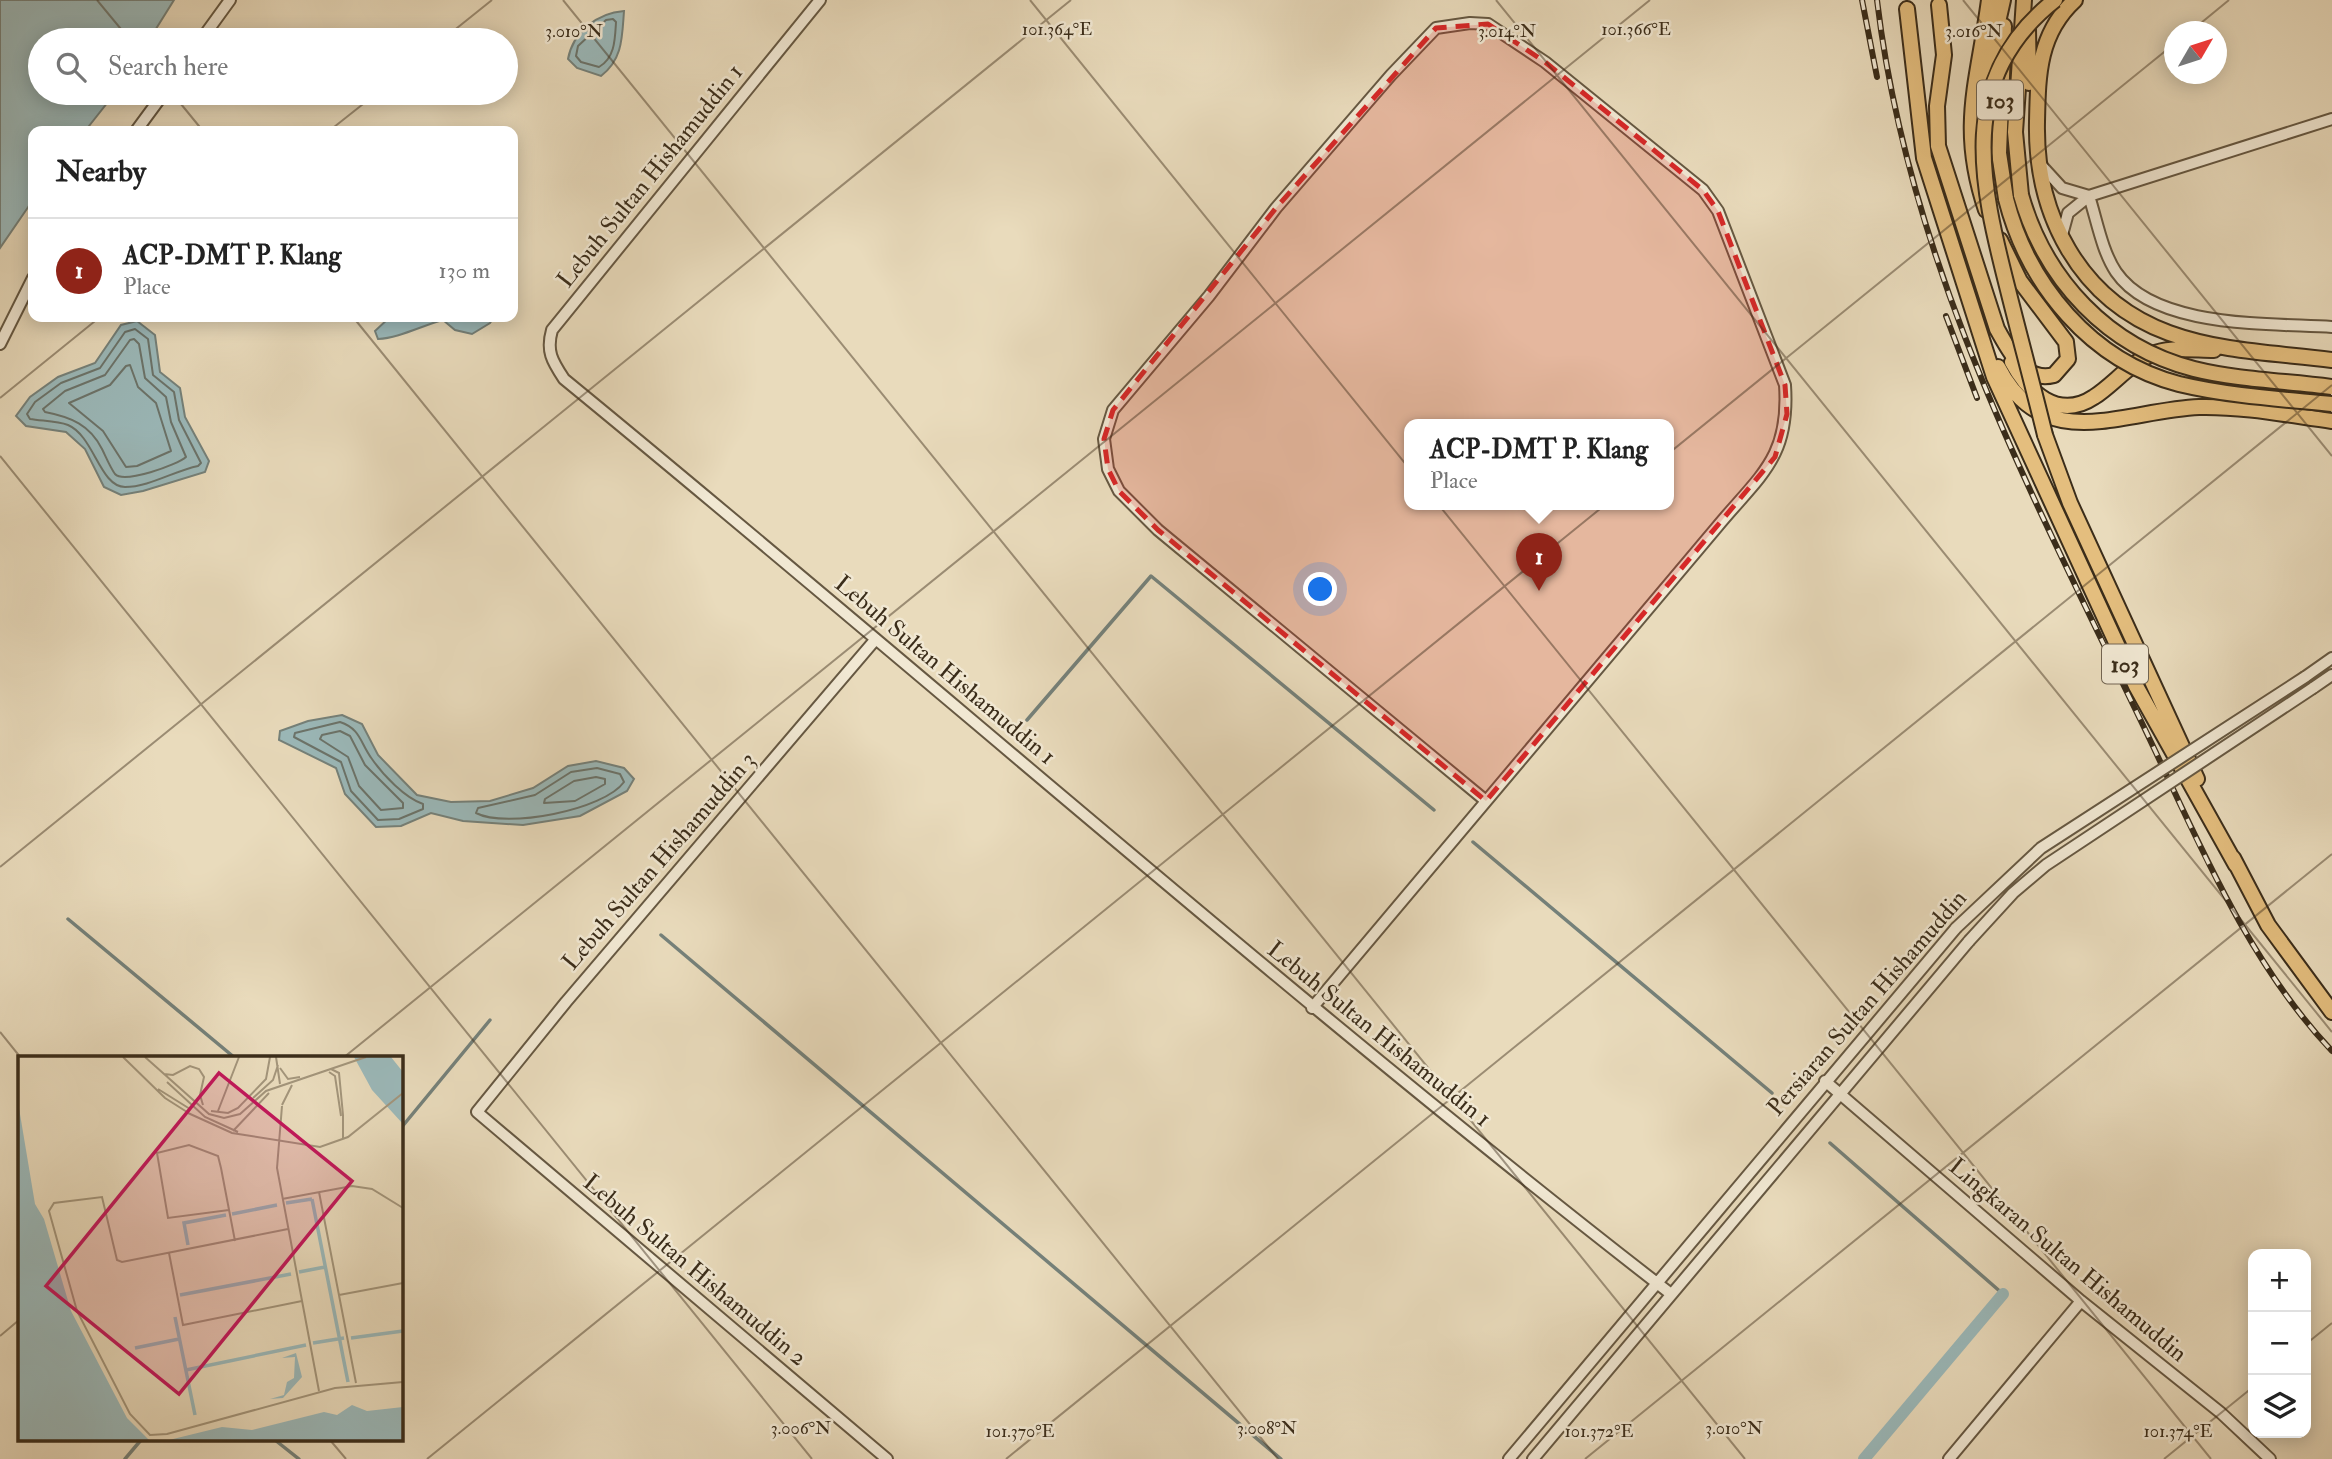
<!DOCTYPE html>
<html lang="en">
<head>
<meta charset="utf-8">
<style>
	:root { --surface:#fff; --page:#f2f2f2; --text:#222; --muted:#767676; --line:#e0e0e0; --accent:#8f2418 }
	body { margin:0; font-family:"IM FELL Double Pica",serif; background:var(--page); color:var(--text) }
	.controls { position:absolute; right:21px; bottom:21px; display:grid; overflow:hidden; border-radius:14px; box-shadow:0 4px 18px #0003 }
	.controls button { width:63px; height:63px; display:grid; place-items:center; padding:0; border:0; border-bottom:2px solid var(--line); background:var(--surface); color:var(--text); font:35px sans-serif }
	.compass { position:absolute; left:2164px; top:21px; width:63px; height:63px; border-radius:50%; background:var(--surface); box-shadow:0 4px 18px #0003; rotate:51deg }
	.you { position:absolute; left:1321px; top:590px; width:24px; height:24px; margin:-18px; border:5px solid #fff; border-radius:50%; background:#1a73e8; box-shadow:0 0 0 10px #1a73e833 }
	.badge { display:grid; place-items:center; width:46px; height:46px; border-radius:50%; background:var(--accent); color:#fff; font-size:23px; font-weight:700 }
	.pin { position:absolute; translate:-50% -58px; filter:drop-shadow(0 2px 4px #0008) }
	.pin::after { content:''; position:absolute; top:37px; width:24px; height:21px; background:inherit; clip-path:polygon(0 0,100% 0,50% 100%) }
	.popup { position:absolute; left:1404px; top:419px; width:270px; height:91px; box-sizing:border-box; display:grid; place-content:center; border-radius:14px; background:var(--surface); filter:drop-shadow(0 2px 5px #0005); font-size:23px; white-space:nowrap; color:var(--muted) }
	.popup b { font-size:26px; color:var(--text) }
	.popup::after { content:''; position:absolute; left:50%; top:100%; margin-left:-14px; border:14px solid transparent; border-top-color:var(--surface) }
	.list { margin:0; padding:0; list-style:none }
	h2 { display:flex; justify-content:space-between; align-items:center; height:91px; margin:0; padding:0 28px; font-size:30px }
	h2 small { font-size:23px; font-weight:400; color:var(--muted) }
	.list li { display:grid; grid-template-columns:46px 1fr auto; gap:21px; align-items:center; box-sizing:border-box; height:105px; padding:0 28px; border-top:2px solid var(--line) }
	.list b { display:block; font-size:26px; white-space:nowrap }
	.list p { margin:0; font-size:23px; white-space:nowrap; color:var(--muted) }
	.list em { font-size:23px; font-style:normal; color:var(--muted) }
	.icon { flex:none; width:38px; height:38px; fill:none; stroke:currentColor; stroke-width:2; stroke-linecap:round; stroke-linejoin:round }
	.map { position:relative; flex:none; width:2332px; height:1459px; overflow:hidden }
	.search { position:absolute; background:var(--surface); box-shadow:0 4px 18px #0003; left:28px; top:28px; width:490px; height:77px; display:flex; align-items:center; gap:18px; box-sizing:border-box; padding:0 24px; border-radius:38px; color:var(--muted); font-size:26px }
	.panel { position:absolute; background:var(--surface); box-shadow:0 4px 18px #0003; left:28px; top:126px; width:490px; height:196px; border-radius:14px }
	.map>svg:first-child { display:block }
	.water { fill:#9bb9ba; stroke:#75817a; stroke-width:2 }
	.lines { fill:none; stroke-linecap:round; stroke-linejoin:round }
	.shore { stroke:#6b736a; stroke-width:2 }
	.stream { stroke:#75817a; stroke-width:3.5 }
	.canal { stroke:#9bb9ba; stroke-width:12 }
	.minor-casing { stroke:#665842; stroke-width:14 }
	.major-casing { stroke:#3b2d1a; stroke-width:18 }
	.minor { stroke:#f1e8d3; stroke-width:10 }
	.major { stroke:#e4be7e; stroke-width:14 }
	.rail-casing { stroke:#3b2d1a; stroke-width:6 }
	.rail { stroke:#f1e8d3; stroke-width:3.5; stroke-dasharray:10; stroke-linecap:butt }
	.minor-bridge-casing { stroke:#665842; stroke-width:14; stroke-linecap:butt }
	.major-bridge-casing { stroke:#3b2d1a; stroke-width:18; stroke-linecap:butt }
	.minor-bridge { stroke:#f1e8d3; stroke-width:10 }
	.major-bridge { stroke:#e4be7e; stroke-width:14 }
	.marked { fill:#d62828; fill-opacity:0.2; stroke:#d62828; stroke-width:5; stroke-dasharray:14 9; stroke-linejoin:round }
	.ticks { fill:none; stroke:#3b2d1a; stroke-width:2; stroke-opacity:0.45 }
	.labels { text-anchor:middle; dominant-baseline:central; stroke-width:5; stroke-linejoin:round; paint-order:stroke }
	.shield { fill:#f1e8d3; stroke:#726552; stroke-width:2 }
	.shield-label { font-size:23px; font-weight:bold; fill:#3b2d1a }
	.street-label { font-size:24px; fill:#3b2d1a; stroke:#f1e8d3 }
	.inset-river { fill:none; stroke:#9bb9ba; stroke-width:3.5 }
	.inset-road { fill:none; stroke:#a3957b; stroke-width:2 }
	.view { fill:#c2185b; fill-opacity:0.15; stroke:#c2185b; stroke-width:3.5 }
	.inset-edge { fill:none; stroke:#3b2d1a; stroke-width:3.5 }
	.ticks-label { font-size:18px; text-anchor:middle; fill:#3b2d1a; stroke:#f1e8d3; stroke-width:5; stroke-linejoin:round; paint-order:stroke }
</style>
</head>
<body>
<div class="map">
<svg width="2332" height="1459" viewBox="0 0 2332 1459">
	<rect width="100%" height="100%" fill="#e9dbbc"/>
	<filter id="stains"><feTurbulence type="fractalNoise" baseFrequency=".00286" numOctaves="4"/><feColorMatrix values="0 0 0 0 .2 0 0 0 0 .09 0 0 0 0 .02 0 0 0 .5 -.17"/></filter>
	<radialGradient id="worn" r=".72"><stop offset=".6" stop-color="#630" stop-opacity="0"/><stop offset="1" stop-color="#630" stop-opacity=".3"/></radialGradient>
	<path class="water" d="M0,0H174L149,40H40V93H115L85,131H33V200L0,248Z
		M624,11C622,37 623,59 601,76L577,68L568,59C573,32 597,13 624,11Z
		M390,317H494L490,323L472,334L455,330L443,320C421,326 399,338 378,339L375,331Z
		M137,321L155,335L160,372L180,388L185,417L209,461L205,472L143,491L121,495L104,487L85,449L66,432L26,426L16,416L30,397L58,377L95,363L121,325Z
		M342,715L362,724L378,755L417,795L451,802L490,801L533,788L568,766L596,761L624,768L634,779L627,791L580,816L523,825L463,821L431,813L401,826L376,827L345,794L336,768L279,740L280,731L308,721Z"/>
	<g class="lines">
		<path class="shore" d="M606,20L613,19L616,22C615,39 615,58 599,67L581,62L576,56L578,46Z
			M135,329L148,339L153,375L174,392L179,420L201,463L198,466C174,471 149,487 125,487C100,487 94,436 68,425C57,421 42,421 30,419L27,414L35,402L61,383L100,368L125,332Z
			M134,339L139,344L145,378L166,397L171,422L186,457C177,465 124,484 115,474C110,467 106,457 102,449C90,425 71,417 45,412L43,409L65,391L105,375L130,340Z
			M130,365L138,387L156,403L171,451L137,466L126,467L103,431L69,403L110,385L126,366Z
			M340,722C361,729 360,743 372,759C383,775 405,798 423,804V809L399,819L378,820L351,791L341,762L294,737L295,733Z
			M340,731L350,736L365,765L403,803V808L381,810L359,786L348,757L320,739L322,735Z
			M597,768L620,774L624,782C604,810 506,829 476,813L478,808L535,795L571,772Z
			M596,777L605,779V784L575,801L544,803L545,799L574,781Z"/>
		<path class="stream" d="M1027,720L1151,576L1434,810
			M1473,842L1772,1093
			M68,919L235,1058
			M661,935L1281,1459
			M401,1128L490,1020
			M1830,1143L2003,1294
			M275,1440L299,1459
			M125,1459L141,1440"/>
		<path class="canal" d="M1864,1459L2003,1294"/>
		<g class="minor-casing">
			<path id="minor" d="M820,0L552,330C546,351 552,361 564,379C935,683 1293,1001 1671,1294
				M201,40L230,0
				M136,131L164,93
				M2041,165L2062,188L2089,196
				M2089,196C2097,221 2102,251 2116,272C2155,329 2271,323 2332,327
				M2062,235L2068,213L2089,196L2332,119
				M0,344L33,278
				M875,640L566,1002L477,1112L887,1459
				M2305,677L2332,658
				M2313,688L2332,675
				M1312,1008L1717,527C1760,475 1790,458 1785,385L1718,211L1703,190L1545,62L1488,24L1470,23L1436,28L1391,75L1276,208L1209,296L1113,410L1104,439L1108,469L1119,491L1158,530L1486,801
				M1825,1081L2081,1301L2221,1413L2270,1459
				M1509,1459L1956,928
				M1533,1459L1969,941
				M1949,1459L2081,1301"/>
		</g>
		<g class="major-casing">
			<path id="major" d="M2075,0C2038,34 2038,76 2037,122C2035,214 2079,300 2169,333C2221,352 2278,353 2332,360
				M1939,5L1944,55L1937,106L1938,146L1997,329C2009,350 2024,383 2054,375L2068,359L2066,342L2020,281L2000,240
				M1907,9L1924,158L1994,377L2136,686L2236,865
				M2004,26L1999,153L2006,199
				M2028,29L2029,83
				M1987,98L1991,53L2003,0
				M2021,195L2015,132L2024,0
				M1986,210C1958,126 1978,83 1989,0
				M2012,362C2028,392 2058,421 2094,397C2113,385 2129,364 2150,355C2169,346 2193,350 2214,350
				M1998,367C2044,457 2124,410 2199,407C2243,406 2288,415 2332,421
				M2045,435L2070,503L2197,779
				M2233,858L2268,925L2332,1012"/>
		</g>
		<use href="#minor" class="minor"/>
		<use href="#major" class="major"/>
		<g class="rail-casing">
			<path id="rail" d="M1862,0L1877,77
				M1877,0C1908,261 2028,487 2141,721C2195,833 2245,959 2332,1051
				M1946,316L1977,398"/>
		</g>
		<use href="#rail" class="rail"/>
		<g class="minor-bridge-casing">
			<path id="minor-bridge" d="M1956,928L2041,848L2305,677
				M1969,941L2013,893L2046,865L2313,688"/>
		</g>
		<g class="major-bridge-casing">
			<path id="major-bridge" d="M2021,195C2045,280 2108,347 2194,369C2238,380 2287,381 2332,387
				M2006,199C2028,285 2091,361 2179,384C2229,396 2281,399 2332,404
				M2045,435C2033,386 2020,338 2008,290C1981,184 1955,79 2055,0"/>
		</g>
		<use href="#minor-bridge" class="minor-bridge"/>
		<use href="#major-bridge" class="major-bridge"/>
	</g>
	<path class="marked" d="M1488,24L1545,62L1703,190L1718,211L1785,385L1787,414L1775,457L1486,801L1158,530L1119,491L1108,469L1104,439L1113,410L1276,208L1436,28Z"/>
	<path class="ticks" d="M97,0L130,40M563,0L1745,1459M1030,0L2211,1459M1496,0L2332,1032M1963,0L2332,456M2190,32L2229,0M442,40L492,0M172,93L203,131M329,131L377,93M353,317L1278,1459M0,398L100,317M0,456L812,1459M0,867L1071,0M0,1032L21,1058M343,1058L1650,0M0,1336L19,1320M2306,1344L2332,1323M330,1440L346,1459M427,1459L2174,44M1006,1459L2332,385M1585,1459L2332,854M2164,1459L2253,1387"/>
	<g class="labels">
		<g class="shield">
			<rect x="1977" y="80.5" width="46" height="39" rx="5"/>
			<rect x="2102" y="644.5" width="46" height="39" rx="5"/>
		</g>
		<g class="shield-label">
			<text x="2000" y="100">103</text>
			<text x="2125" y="664">103</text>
		</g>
		<g class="street-label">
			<text transform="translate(650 176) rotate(-51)">Lebuh Sultan Hishamuddin 1</text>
			<text transform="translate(945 670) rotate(40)">Lebuh Sultan Hishamuddin 1</text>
			<text transform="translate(659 861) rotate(-49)">Lebuh Sultan Hishamuddin 3</text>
			<text transform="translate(1867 1003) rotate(-49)">Persiaran Sultan Hishamuddin</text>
			<text transform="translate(1379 1034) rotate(39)">Lebuh Sultan Hishamuddin 1</text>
			<text transform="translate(2068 1260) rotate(40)">Lingkaran Sultan Hishamuddin</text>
			<text transform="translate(695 1270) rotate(40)">Lebuh Sultan Hishamuddin 2</text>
		</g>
	</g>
	<g transform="translate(18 1056)">
		<rect width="385" height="385" fill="#e9dbbc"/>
		<path d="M336,1H373L385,16V68L354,34ZM0,46L17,148L26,163L53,255L109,362L131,384H0ZM278,297L284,321L265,342L252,343L266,339L269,326L276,322L277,301L264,302ZM334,349L349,355L385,351V384H151L204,371L234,374L306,356L319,359Z" fill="#9bb9ba"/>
		<path class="inset-river" d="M294,143L330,326M268,147L294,143M214,158L259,149M170,189L166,167L208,159M281,216L307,211M162,239L273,218M157,261L177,359M333,282L385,275M295,287L326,282M117,292L161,283M168,314L288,289"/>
		<path class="inset-road" d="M105,1L147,42L169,56M127,1L191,58L206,62L222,58L248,35L348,1M258,1L262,28M262,12L270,23L282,21M313,13L321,17L325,59M311,16L317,20L323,60M146,18L155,19L172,10L181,13L186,21L182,39L185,49M149,26L187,61L220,76M140,33L172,53M235,42L255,24L260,9M264,49L274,29M264,50L259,112L301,335M193,55L210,57L220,52L248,23L252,1M200,55L221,1M170,57L214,77L302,91L330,81L385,37M215,75L251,37M325,82V59M301,136L338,327M264,143L334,130L354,133L385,152M211,154L150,162L139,97L171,89L200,100L203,112L217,185M270,173L104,206L99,204L84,141L36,147L31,155L59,255L112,358L132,379L149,378L317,332L385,326M151,197L165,269L284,245M321,239L385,227"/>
		<path class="view" d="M201,17L334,125L161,338L28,230Z"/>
		<rect width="385" height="385" class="inset-edge"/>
	</g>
	<g class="ticks-label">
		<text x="1636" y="35">101.366°E</text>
		<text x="1057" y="35">101.364°E</text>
		<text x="574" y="37">3.010°N</text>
		<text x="1507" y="37">3.014°N</text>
		<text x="1974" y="37">3.016°N</text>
		<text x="801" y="1434">3.006°N</text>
		<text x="1267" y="1434">3.008°N</text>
		<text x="1734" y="1434">3.010°N</text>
		<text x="1020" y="1437">101.370°E</text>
		<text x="1599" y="1437">101.372°E</text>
		<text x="2178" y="1437">101.374°E</text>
	</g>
	<rect width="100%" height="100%" filter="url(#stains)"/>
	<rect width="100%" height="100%" fill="url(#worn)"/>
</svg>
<div class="controls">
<button>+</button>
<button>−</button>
<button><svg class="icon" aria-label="layers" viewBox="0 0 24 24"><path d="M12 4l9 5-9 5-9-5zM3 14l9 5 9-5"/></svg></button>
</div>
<svg class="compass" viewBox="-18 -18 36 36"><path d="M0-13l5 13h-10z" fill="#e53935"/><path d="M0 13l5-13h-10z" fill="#767676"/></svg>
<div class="you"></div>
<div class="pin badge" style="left:1539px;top:591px">1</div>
<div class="popup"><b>ACP-DMT P. Klang</b>Place</div>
<div class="search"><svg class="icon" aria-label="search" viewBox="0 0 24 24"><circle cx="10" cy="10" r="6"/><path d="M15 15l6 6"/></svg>Search here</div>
<section class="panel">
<h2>Nearby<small></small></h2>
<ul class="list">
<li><span class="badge">1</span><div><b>ACP-DMT P. Klang</b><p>Place</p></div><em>130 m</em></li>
</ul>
</section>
</div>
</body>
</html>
